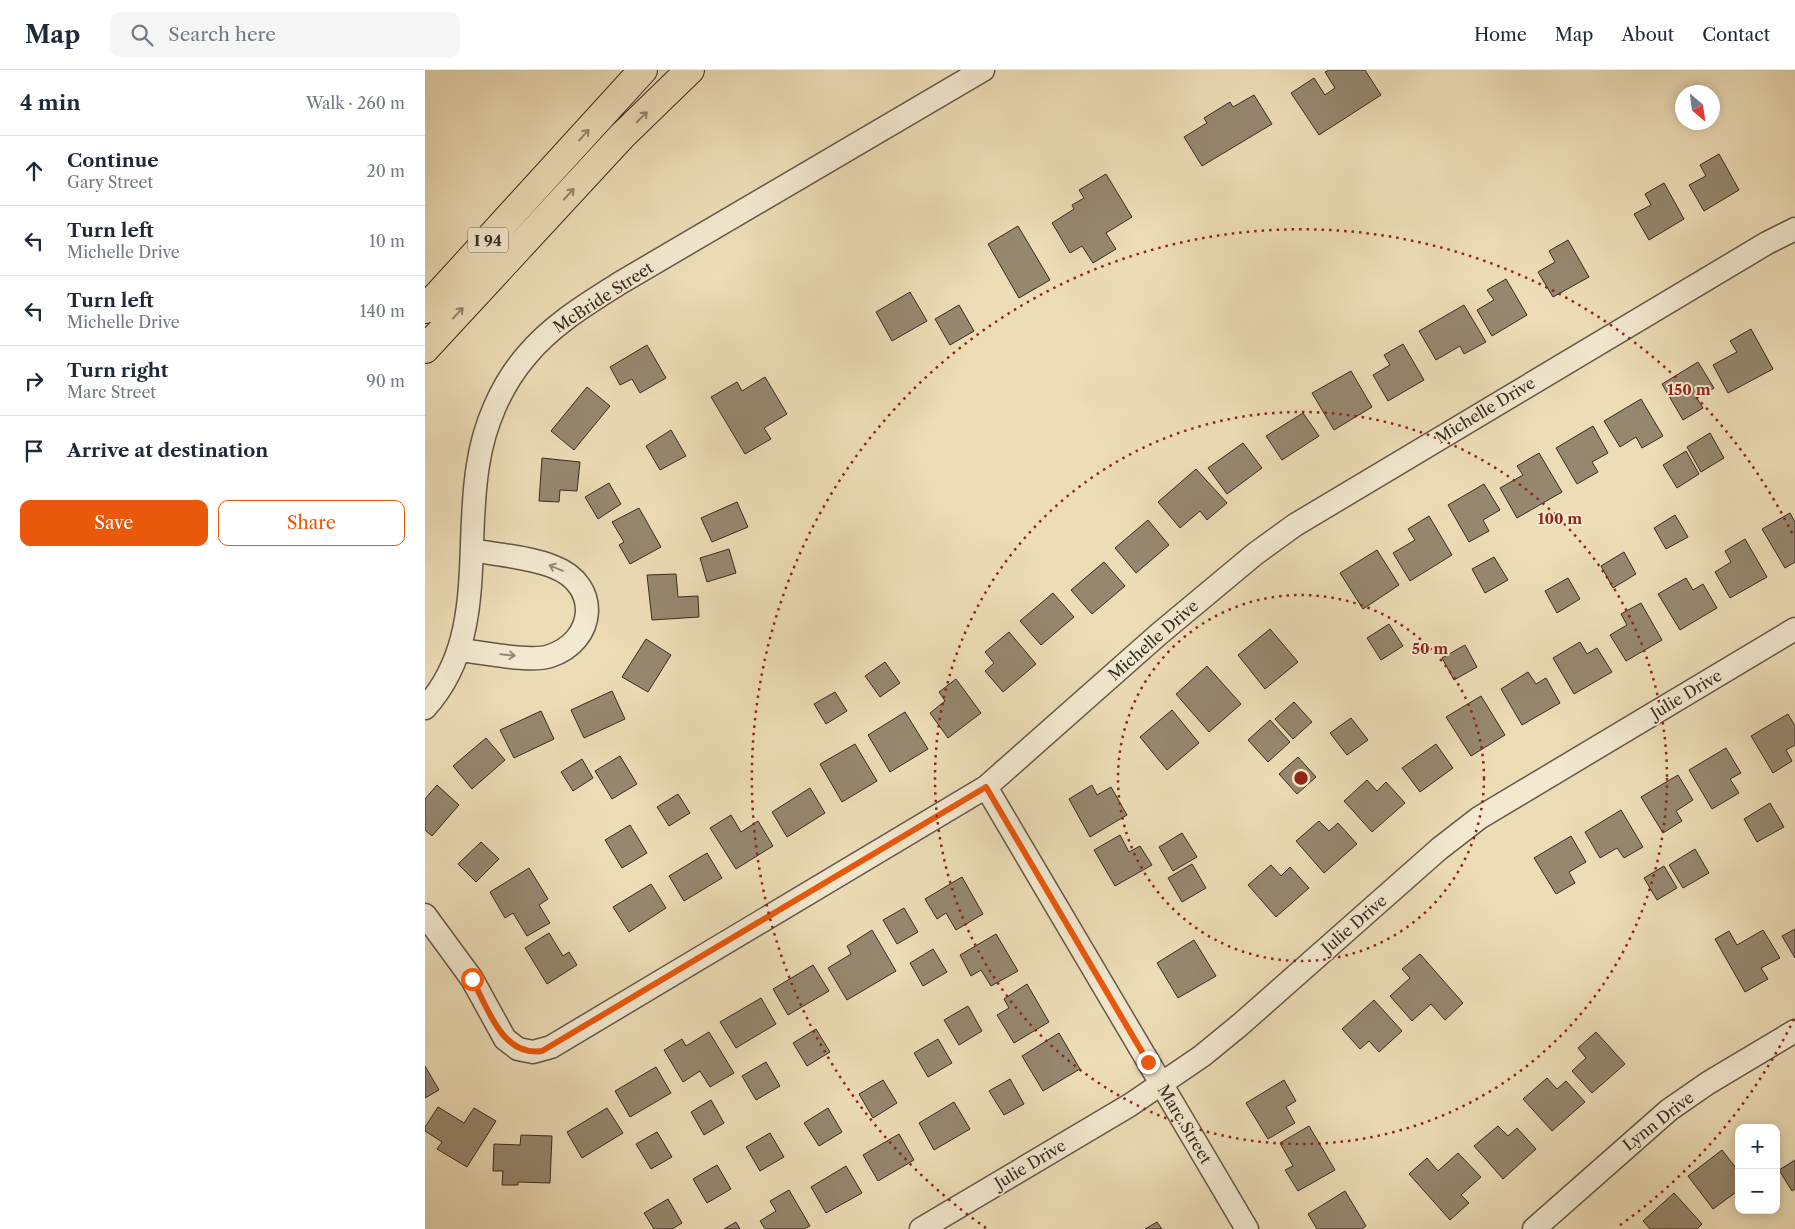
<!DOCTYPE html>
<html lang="en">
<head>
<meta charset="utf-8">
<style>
	:root { --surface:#fff; --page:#f6f6f7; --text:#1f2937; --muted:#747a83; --line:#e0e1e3; --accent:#ea580c }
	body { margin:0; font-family:"Libre Caslon Text",serif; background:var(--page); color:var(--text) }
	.controls { position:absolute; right:15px; bottom:15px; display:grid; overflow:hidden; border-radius:10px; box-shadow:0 2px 12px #0003 }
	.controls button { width:45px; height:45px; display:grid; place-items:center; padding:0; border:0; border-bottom:1px solid var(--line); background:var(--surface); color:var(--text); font:25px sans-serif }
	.compass { position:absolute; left:1250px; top:15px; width:45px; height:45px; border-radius:50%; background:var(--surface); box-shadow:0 2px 12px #0003; rotate:151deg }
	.stop { position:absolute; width:15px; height:15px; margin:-11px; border:4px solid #ea580c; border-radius:50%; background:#fff }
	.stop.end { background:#ea580c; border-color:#fff; box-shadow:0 1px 5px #0008 }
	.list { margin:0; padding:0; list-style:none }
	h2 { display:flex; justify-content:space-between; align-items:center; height:65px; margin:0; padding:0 20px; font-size:21px }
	h2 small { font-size:16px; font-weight:400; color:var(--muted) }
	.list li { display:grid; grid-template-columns:32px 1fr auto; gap:15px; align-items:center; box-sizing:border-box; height:70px; padding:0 20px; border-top:1px solid var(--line) }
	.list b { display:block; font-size:19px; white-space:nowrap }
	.list p { margin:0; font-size:16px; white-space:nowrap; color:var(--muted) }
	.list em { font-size:16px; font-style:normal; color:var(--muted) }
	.actions { display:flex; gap:10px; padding:15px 20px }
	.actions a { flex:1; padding:11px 0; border:1px solid var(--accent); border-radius:10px; text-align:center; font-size:18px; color:var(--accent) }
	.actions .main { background:var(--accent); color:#fff }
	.icon { flex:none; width:28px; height:28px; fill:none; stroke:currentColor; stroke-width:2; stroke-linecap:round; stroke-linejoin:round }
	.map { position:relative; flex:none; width:1370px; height:1159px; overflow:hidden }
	header { display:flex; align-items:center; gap:30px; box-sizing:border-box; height:70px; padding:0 25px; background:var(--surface); border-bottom:1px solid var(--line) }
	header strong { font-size:24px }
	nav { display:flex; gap:28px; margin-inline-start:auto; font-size:18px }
	.search { width:350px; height:45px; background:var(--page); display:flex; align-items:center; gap:12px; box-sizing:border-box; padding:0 18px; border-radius:10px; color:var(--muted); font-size:19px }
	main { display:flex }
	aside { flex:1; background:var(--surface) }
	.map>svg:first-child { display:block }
	.building { fill:#96886f; stroke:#382b21 }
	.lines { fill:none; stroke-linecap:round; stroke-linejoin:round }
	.street-casing { stroke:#655846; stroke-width:25 }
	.highway-casing { stroke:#382b21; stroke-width:30 }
	.street { stroke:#f3e9d0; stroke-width:22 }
	.highway { stroke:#edddb7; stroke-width:28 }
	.oneway { stroke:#92846c }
	.oneway2 { stroke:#968a78 }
	.route { stroke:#ea580c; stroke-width:6 }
	.ring { fill:none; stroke:#8f2418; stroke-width:2.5; stroke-dasharray:2.5 5 }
	.labels { text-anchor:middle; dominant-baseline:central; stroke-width:4; stroke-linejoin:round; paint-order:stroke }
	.shield { fill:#f3e9d0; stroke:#706456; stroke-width:1 }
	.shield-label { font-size:15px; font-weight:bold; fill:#382b21 }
	.street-label { font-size:16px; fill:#382b21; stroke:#f3e9d0 }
	.centre { fill:#8f2418; stroke:#f3e9d0; stroke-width:2.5 }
	.ring-label { font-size:15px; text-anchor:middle; font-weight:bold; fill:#8f2418; stroke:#f3e9d0; stroke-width:4; stroke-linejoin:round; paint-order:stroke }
</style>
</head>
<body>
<header>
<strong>Map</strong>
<div class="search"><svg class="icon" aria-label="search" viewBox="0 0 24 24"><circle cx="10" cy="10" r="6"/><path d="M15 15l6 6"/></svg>Search here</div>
<nav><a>Home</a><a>Map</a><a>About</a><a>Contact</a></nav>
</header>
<main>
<aside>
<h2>4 min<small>Walk · 260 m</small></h2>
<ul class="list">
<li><svg class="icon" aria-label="ahead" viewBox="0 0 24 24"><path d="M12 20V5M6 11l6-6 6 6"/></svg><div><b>Continue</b><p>Gary Street</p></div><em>20 m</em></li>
<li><svg class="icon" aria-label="left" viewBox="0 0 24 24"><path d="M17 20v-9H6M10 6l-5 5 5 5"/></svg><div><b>Turn left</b><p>Michelle Drive</p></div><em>10 m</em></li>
<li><svg class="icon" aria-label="left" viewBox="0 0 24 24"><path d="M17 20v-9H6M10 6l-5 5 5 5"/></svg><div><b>Turn left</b><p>Michelle Drive</p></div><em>140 m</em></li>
<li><svg class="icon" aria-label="right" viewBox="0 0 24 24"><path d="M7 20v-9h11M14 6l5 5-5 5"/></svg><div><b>Turn right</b><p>Marc Street</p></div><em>90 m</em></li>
<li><svg class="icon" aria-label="arrive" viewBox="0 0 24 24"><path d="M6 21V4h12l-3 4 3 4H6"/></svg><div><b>Arrive at destination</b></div></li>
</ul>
<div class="actions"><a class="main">Save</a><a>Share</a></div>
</aside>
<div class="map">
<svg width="1370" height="1159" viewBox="0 0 1370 1159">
	<rect width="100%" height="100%" fill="#edddb7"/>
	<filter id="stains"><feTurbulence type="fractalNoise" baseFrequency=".004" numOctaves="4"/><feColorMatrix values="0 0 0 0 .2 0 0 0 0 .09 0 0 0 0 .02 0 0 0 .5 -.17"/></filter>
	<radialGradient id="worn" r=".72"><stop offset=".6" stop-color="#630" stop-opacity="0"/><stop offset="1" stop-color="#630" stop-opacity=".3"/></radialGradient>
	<path class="building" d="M904,0H940L956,25L894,65L866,23L889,8L900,25L910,18L900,2Z
		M829,25L847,54L777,96L759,67L782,53L779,48L805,32L808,37Z
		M1294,84L1314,120L1279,141L1264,115L1281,106L1275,95Z
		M681,104L707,147L681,163L691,179L668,193L657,176L645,183L627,153L649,139L647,135L659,128L654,120Z
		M1239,113L1259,149L1224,170L1209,144L1226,135L1220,124Z
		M593,156L625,210L594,228L563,174Z
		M1143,170L1164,207L1128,227L1113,202L1130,192L1124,181Z
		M1081,209L1102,245L1067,266L1052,240L1069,230L1062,220Z
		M485,222L502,251L467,271L451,242Z
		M534,235L549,261L525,275L510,249Z
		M1039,235L1061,272L1039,284L1035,276L1011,290L994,261Z
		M1326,259L1348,299L1303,323L1288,295L1312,282L1305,271Z
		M978,274L999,310L963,331L948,305L965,295L959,285Z
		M222,275L241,308L215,323L207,309L195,315L185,297Z
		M1273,292L1289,318L1272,328L1278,338L1258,350L1237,314Z
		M926,301L947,337L909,360L887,323Z
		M340,307L362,344L339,358L346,369L320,384L286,327L312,312L317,321Z
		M162,317L185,336L149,380L126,361Z
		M1216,329L1238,366L1217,378L1211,367L1195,377L1179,351Z
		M878,343L894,366L857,390L841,366Z
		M1168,356L1183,383L1167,392L1173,402L1152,414L1131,378Z
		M246,360L261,386L235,400L221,376Z
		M1285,363L1299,388L1276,402L1262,377Z
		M818,373L837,398L802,424L783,398Z
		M1261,381L1274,404L1252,418L1238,395Z
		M1114,383L1137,422L1092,448L1075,418L1098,405L1092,396Z
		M117,388L155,392L152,421L135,420L134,432L114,431Z
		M771,399L802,433L782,450L775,441L755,458L733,432Z
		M184,413L196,434L173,449L160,427Z
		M1059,414L1075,440L1058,450L1064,461L1044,472L1023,435Z
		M312,432L323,457L287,472L276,448Z
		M214,438L236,477L205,494L194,475L199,472L187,452Z
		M1365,443L1370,452V492L1360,498L1337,459Z
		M1250,445L1263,467L1241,479L1229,458Z
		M1004,446L1027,485L985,511L968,483L990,470L983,459Z
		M723,450L744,475L711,503L690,478Z
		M1320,469L1342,507L1305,528L1290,502L1306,492L1300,481Z
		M304,479L311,503L282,512L275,488Z
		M952,480L974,515L938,539L915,503Z
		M1199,482L1211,504L1188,518L1176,496Z
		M1069,487L1083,510L1060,523L1047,499Z
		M679,492L700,516L667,544L646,520Z
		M251,504L253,527L273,526L274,547L227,550L222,505Z
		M1143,508L1155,529L1132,543L1120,521Z
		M1261,508L1268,520L1278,514L1292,538L1255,560L1233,524Z
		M628,523L649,547L616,575L595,551Z
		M1216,533L1237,570L1201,591L1185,565L1202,555L1196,544Z
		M964,554L978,576L956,590L942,568Z
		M845,559L873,592L840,619L813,585Z
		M584,562L611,594L578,622L560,601L569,593L560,582Z
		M221,569L246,585L223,622L197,607Z
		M1155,572L1162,584L1172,578L1187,602L1149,624L1128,588Z
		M1040,575L1052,597L1029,610L1017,588Z
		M460,592L475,613L455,627L440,606Z
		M782,596L816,634L784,662L751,624Z
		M1103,602L1111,614L1121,608L1135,633L1097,655L1076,619Z
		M531,609L556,643L523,668L505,643L520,631L514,622Z
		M187,621L200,649L159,668L146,640Z
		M410,622L422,641L401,654L389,634Z
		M1056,626L1080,665L1046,686L1021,647Z
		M869,632L887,652L868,669L850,649Z
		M747,640L774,673L742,700L715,667Z
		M116,641L129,669L89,688L75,660Z
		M480,642L503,679L465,702L443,665Z
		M1363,644L1370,656V675L1361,680L1367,691L1348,703L1326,666Z
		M926,648L943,670L922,685L905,663Z
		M845,650L865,672L843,692L823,670Z
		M61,668L80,690L47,719L28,696Z
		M430,674L452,711L417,732L395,694Z
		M1011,674L1028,698L995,722L977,698Z
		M1301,678L1316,703L1305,709L1314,723L1287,739L1264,700Z
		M195,686L212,714L187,729L170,701Z
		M873,687L891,707L872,724L854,704Z
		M157,689L168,708L148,721L136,702Z
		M1253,705L1268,730L1251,741L1257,751L1238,763L1216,727Z
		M942,710L952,721L961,712L980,733L947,762L919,731Z
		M12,715L34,735L7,766L0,760V729Z
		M667,715L672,725L686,717L702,745L665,767L644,729Z
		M385,718L400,743L362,767L347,742Z
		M253,724L265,743L244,756L232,737Z
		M1345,733L1359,757L1332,772L1319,749Z
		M1196,740L1218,777L1199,788L1192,778L1175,788L1160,762Z
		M306,745L316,762L333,751L348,776L311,799L285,758Z
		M894,751L904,761L913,753L932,774L899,803L871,771Z
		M205,755L222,783L197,798L180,770Z
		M757,763L772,787L748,801L734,777Z
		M695,765L704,782L715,776L727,795L690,816L669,780Z
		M1146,766L1161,792L1144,802L1150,813L1131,824L1109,788Z
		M56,772L74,789L51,812L33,794Z
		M1270,779L1284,803L1258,818L1244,795Z
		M282,783L297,808L259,831L244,806Z
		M767,794L781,818L757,832L743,808Z
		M846,795L856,806L865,797L884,818L851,847L823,815Z
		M1239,796L1252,818L1232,830L1219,808Z
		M104,798L123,829L114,835L125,853L102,866L88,843L80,848L65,822Z
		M537,807L558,844L531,860L521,843L512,849L500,829Z
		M226,814L241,838L204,862L188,837Z
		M479,838L493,862L472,874L458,850Z
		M1370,859V888L1357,866Z
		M447,860L471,901L422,930L403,898L426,884L422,876Z
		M1338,860L1355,888L1336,898L1343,909L1320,922L1290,869L1304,861L1312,875Z
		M124,863L138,886L144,882L152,895L122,914L100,878Z
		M571,864L593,901L566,916L556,900L546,906L535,885Z
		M769,870L791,906L753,928L732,893Z
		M508,879L522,902L498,916L485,893Z
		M995,884L1038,933L1020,950L1006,934L987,951L965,926L985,908L977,899Z
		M388,895L404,921L363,945L348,919Z
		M602,914L624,952L589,973L572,945L584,938L579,929Z
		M336,928L351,954L311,978L295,952Z
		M949,930L977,961L954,982L944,971L935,979L917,959Z
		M543,936L557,961L534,975L519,950Z
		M391,959L405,982L382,996L368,973Z
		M284,962L309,1003L285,1017L275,1001L258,1012L239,980L257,969L261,976Z
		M1171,962L1200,994L1167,1023L1147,1001L1161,988L1153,978Z
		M634,963L655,999L618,1021L597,986Z
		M513,969L527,993L503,1007L489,983Z
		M341,992L355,1016L331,1030L317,1006Z
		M0,996L14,1020L0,1028Z
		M231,997L246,1023L205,1047L190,1021Z
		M1122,1008L1132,1019L1141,1011L1160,1032L1127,1061L1098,1029Z
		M585,1009L599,1034L579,1045L564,1021Z
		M458,1010L472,1033L448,1048L434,1024Z
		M859,1010L871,1031L861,1037L870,1053L843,1069L821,1033Z
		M286,1030L299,1053L279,1065L266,1042Z
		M529,1032L545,1059L509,1080L494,1053Z
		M13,1037L39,1053L49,1038L71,1051L42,1097L12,1079L17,1072L0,1061V1057Z
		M182,1038L198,1063L157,1088L142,1062Z
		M403,1038L417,1062L394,1076L379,1053Z
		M884,1056L910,1100L873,1121L860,1100L868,1096L855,1073Z
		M1073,1056L1083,1066L1092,1058L1111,1079L1078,1109L1049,1076Z
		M232,1062L247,1087L226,1099L211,1074Z
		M345,1063L359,1087L335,1101L321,1077Z
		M474,1064L489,1090L453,1111L438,1085Z
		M96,1065L127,1066L125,1113L93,1112V1115H77L78,1101H68L69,1074L95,1075Z
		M1297,1080L1314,1102V1120L1288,1139L1263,1106Z
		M1033,1083L1056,1107L1036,1125L1044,1133L1025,1150L984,1104L1002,1088L1013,1101Z
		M1370,1090V1119L1367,1121L1354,1100Z
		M292,1095L306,1119L282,1133L268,1109Z
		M421,1096L437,1123L401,1143L386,1117Z
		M364,1120L385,1156L379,1159H340L335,1151L351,1141L345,1131Z
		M920,1121L941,1156L937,1159H892L883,1144Z
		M1249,1123L1277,1154L1272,1159H1225L1218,1151Z
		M243,1129L257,1153L247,1159H229L219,1143Z
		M311,1152L315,1159H299Z
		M732,1152L737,1159H720Z"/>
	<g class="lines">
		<g class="street-casing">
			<path id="street" d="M34,580C57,582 105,593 125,586C171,571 176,515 129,497C106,487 72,485 47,480
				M0,638C62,570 39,478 53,395C59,355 76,315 102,285C128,254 162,234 195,213L558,0
				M561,717L822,1159
				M0,845L47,909L80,969L93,979L108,982L126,977L561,717L734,564L830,484L870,455L1342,173L1370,159
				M496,1159L705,1035L777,986L816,954L1014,779L1054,748L1370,559
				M1109,1159L1244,1040L1283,1013L1370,961"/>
		</g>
		<g class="highway-casing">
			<path id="highway" d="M0,239L218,0
				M0,279L197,66L265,0"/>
		</g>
		<use href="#street" class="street"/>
		<use href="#highway" class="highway"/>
	</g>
	<defs><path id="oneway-shaft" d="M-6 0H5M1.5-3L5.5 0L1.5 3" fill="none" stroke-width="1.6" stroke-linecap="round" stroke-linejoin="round" transform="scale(1.25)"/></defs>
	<g class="oneway">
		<use href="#oneway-shaft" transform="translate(217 47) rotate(-45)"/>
		<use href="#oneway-shaft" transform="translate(159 65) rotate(-48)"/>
		<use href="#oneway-shaft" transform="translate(144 124) rotate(-47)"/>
		<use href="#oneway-shaft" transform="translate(33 243) rotate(-47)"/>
	</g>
	<g class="oneway2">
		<use href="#oneway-shaft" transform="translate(131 498) rotate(-157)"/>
		<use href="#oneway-shaft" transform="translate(83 585) rotate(6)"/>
	</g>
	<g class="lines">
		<path class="route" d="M47,909C63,938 77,987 117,981L561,717L723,992"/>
	</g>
	<g class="ring">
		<circle cx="876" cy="708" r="183"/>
		<circle cx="876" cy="708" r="366"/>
		<path d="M1369 949A549 549 0 0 1 1191 1158M561 1158A549 549 0 1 1 1369 467"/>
	</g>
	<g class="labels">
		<rect class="shield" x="43" y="157.5" width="40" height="25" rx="4"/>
		<g class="shield-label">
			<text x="63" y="170">I 94</text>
		</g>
		<g class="street-label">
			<text transform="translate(178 227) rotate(-33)">McBride Street</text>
			<text transform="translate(1060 340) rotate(-31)">Michelle Drive</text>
			<text transform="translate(728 570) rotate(-41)">Michelle Drive</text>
			<text transform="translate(1261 624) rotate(-31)">Julie Drive</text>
			<text transform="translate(929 854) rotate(-41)">Julie Drive</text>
			<text transform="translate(1233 1051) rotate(-38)">Lynn Drive</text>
			<text transform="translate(760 1054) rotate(59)">Marc Street</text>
			<text transform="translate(605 1094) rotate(-31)">Julie Drive</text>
		</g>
	</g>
	<circle cx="876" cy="708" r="8" class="centre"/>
	<g class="ring-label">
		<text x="1264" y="325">150 m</text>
		<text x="1135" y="454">100 m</text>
		<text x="1005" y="584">50 m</text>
	</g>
	<rect width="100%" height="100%" filter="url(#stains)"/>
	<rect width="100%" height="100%" fill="url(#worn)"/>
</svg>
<div class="controls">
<button>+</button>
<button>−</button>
</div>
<svg class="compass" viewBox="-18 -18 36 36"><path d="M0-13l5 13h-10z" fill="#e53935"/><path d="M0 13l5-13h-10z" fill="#747a83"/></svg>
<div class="stop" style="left:47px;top:909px"></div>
<div class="stop end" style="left:723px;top:992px"></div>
</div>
</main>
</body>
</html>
